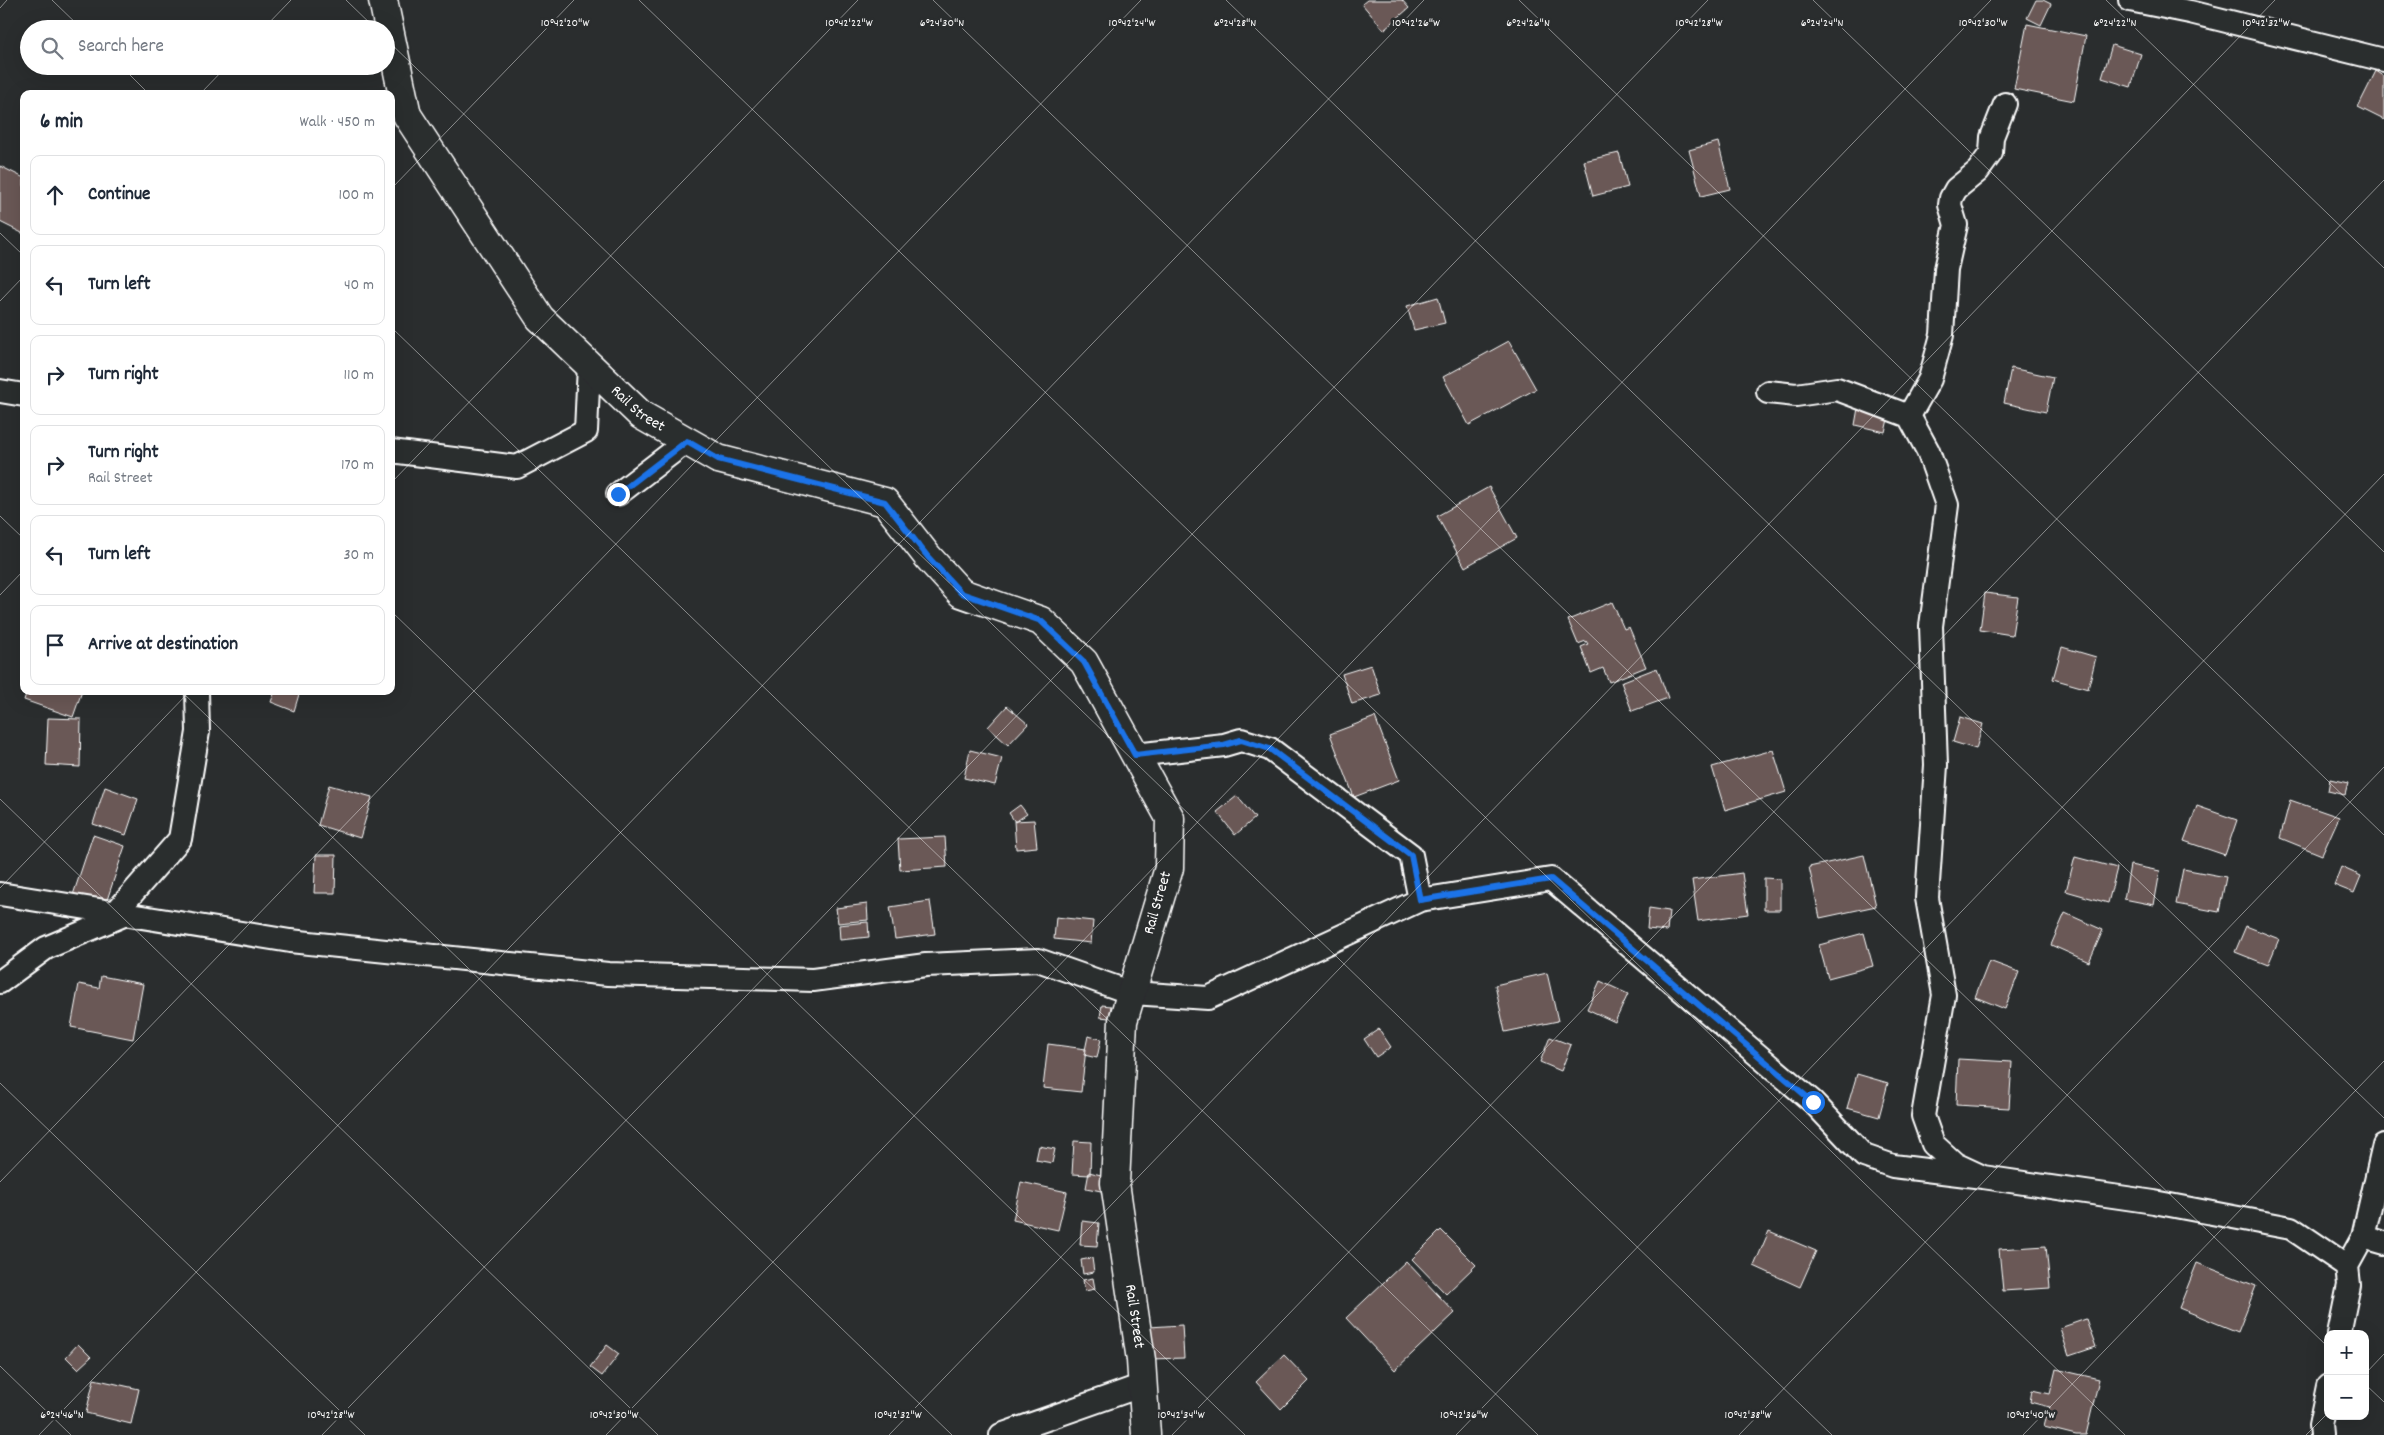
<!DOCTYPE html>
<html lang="en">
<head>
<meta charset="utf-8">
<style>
	:root { --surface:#fff; --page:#f6f6f7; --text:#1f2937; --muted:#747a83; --line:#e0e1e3 }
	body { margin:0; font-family:Dekko,sans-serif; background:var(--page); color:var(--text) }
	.controls { position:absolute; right:15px; bottom:15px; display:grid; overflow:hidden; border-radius:10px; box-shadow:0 5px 20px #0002 }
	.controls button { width:45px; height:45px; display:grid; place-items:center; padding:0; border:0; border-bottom:1px solid var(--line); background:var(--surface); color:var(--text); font:25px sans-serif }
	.stop { position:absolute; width:15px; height:15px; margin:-11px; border:4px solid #1a73e8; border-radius:50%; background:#fff }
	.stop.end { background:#1a73e8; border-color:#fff; box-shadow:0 1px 5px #0008 }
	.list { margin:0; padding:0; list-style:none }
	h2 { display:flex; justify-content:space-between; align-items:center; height:65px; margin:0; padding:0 20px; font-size:21px }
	h2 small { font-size:16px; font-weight:400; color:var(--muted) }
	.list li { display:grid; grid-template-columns:32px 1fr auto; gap:15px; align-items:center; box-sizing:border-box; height:80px; margin:0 10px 10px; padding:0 10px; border:1px solid var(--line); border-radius:10px }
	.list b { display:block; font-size:19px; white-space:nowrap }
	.list p { margin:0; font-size:16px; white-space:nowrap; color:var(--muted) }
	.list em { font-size:16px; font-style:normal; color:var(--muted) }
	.icon { flex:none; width:28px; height:28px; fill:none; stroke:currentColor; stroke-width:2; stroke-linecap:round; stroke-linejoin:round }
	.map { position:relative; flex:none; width:2384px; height:1435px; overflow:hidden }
	.search { position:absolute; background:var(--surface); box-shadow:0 5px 20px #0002; left:20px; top:20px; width:375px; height:55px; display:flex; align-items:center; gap:12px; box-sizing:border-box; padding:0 18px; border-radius:28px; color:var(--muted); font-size:19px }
	.panel { position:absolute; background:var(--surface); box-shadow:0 5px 20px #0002; left:20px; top:90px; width:375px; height:605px; border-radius:10px }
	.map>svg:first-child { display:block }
	.building { fill:#6a5856; stroke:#fff }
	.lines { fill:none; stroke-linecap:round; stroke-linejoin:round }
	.street-casing { stroke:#fff; stroke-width:26 }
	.secondary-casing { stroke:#fff; stroke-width:31 }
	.street { stroke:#2a2d2e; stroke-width:22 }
	.secondary { stroke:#2a2d2e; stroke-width:28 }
	.route { stroke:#1a73e8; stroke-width:6 }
	.ticks { fill:none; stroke:#fff; stroke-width:1; stroke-opacity:0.45 }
	.labels { text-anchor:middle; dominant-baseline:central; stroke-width:5; stroke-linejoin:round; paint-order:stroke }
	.street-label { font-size:16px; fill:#fff; stroke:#2a2d2e }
	.ticks-label { font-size:12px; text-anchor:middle; fill:#fff; stroke:#2a2d2e; stroke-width:5; stroke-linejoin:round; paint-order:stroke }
</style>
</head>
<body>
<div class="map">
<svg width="2384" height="1435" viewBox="0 0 2384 1435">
	<rect width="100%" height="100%" fill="#2a2d2e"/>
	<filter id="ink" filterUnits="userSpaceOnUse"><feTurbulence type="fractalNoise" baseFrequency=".02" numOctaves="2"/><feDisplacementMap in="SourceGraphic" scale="10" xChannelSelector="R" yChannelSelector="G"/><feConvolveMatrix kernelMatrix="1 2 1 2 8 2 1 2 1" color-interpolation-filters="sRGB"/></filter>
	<g filter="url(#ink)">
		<path class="building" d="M1367,0H1402L1409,8L1384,30L1362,4Z
			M2036,0H2043L2051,4L2041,25L2027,18Z
			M2027,24L2086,36L2074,101L2014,89Z
			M2112,45L2141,54L2131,87L2102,78Z
			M2376,71L2384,76V120L2358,107Z
			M1718,142L1730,189L1701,196L1689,150Z
			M1619,153L1628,187L1593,196L1584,161Z
			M0,166L24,178V234L0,222Z
			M1438,297L1445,323L1414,330L1407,306Z
			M1509,341L1536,389L1469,425L1443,377Z
			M2011,368L2053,377L2046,412L2004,403Z
			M1858,408L1889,415L1885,432L1855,425Z
			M1489,487L1517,538L1465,567L1437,516Z
			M1985,593L2018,597L2012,635L1980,630Z
			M1612,602L1624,629L1629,627L1646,667L1609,682L1603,668L1591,673L1581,647L1588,644L1586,641L1578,644L1568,620Z
			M2062,647L2096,657L2088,689L2053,679Z
			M1371,665L1381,695L1352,704L1342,674Z
			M1657,668L1668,698L1632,711L1621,682Z
			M27,691H82L73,717L24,700Z
			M275,691H300L294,711L271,702Z
			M1007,706L1028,724L1008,745L988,727Z
			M1375,717L1399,780L1354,797L1330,734Z
			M1960,717L1983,724L1976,749L1953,742Z
			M48,718L81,719L80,767L46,765Z
			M970,750L1002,758L995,785L964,778Z
			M1773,750L1786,792L1725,810L1712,767Z
			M2330,779L2348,783L2345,795L2328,791Z
			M329,785L372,797L360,838L318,825Z
			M105,787L138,799L126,835L93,824Z
			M1237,796L1255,818L1235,835L1217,812Z
			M2290,800L2339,817L2322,855L2280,838Z
			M1020,805L1027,814L1015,822L1009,813Z
			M2197,806L2237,820L2225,855L2184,841Z
			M1034,820L1037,847L1016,849L1014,821Z
			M93,835L125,846L103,912L71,901Z
			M945,837L947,867L900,870L898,839Z
			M316,855H336L335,893H314Z
			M1864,855L1876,906L1820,918L1809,867Z
			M2075,857L2117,868L2108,903L2066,891Z
			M2130,865L2160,871L2154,905L2124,899Z
			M2341,867L2361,876L2354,893L2334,885Z
			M2183,869L2226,877L2219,912L2176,904Z
			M1742,873L1748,914L1698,921L1692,880Z
			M1764,878L1780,879V910H1764Z
			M930,901L935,934L895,939L890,907Z
			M867,904L868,920L838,923L836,908Z
			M1649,908L1669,911L1667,931L1647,929Z
			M2065,913L2103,930L2089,962L2051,945Z
			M1056,917L1093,921L1091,943L1054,939Z
			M868,922L869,937L840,940L839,925Z
			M2246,926L2279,939L2268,965L2235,952Z
			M1864,933L1873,966L1828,978L1819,945Z
			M1989,961L2019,972L2005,1009L1975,997Z
			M1547,973L1558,1021L1505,1032L1495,985Z
			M101,976L143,984L133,1039L71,1027L79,984L99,988Z
			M1600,981L1628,994L1615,1022L1587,1009Z
			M1102,1005L1111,1006L1109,1018L1100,1017Z
			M1379,1029L1391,1047L1376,1057L1364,1039Z
			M1088,1036L1101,1039L1097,1058L1084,1055Z
			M1550,1037L1571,1045L1561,1071L1540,1062Z
			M1048,1044L1086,1049L1081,1092L1043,1088Z
			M1958,1059L2012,1062L2009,1108L1956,1105Z
			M1857,1074L1888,1083L1879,1117L1847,1108Z
			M1074,1141L1091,1142L1090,1175L1072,1174Z
			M1039,1146L1055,1149L1052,1163L1036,1160Z
			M1089,1172L1105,1176L1101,1191L1086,1188Z
			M1021,1182L1067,1192L1058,1230L1013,1220Z
			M1082,1221L1099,1223L1097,1246L1080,1245Z
			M1441,1230L1476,1265L1446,1294L1412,1259Z
			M1769,1231L1816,1251L1800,1287L1754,1266Z
			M2046,1246L2050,1288L2003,1291L1999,1249Z
			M1092,1258L1094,1272L1083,1274L1081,1260Z
			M1406,1261L1455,1313L1395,1370L1346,1318Z
			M2197,1263L2256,1286L2238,1332L2179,1308Z
			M1093,1278L1095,1289L1085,1291L1083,1280Z
			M2086,1319L2096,1347L2069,1356L2060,1328Z
			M1182,1325L1184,1358L1151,1359L1149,1327Z
			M78,1344L91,1357L78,1369L66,1357Z
			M607,1345L619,1354L602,1376L590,1367Z
			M1284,1355L1309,1381L1281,1409L1256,1382Z
			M2056,1369L2099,1379L2086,1435H2076L2044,1427L2049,1407L2030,1402L2032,1390L2050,1394Z
			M94,1379L139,1389L131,1424L86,1413Z"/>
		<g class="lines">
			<g class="street-casing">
				<path id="street" d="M2130,0L2190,12L2384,60
					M0,391L24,395
					M1768,392L1796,395L1837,389L1909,416L1928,451L1947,505L1931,626L1936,765L1927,898L1944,995L1923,1116L1933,1144L1955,1164L1983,1177L2154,1202L2291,1228L2347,1266L2349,1285L2339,1334
					M1909,416L1930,379L1942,335L1946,269L1956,225L1950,205L1951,198L1956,189L1978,171L1991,153L1992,137L2005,104
					M391,451L517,467L586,431L589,365
					M618,494L687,441
					M1135,755L1224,745L1241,740L1270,749L1411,855L1420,900
					M0,894L290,941L608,974L813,980L926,965L1038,960L1132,993L1208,998L1420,900L1551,879L1813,1102L1864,1156L1893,1166L1983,1177
					M116,912L180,839L198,732L197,691
					M0,982L46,948L126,914
					M2363,1237L2384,1243
					M2347,1266L2363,1237L2384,1145
					M1001,1435L1143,1385
					M2321,1435L2320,1425L2328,1386"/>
			</g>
			<g class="secondary-casing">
				<g id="secondary">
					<path id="s1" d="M383,0L407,115L540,318L641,415L718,459L885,502L928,557L961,593L1041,621L1084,662L1170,818L1169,868L1123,1021L1115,1183L1141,1360L1146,1435"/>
				</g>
			</g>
			<use href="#street" class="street"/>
			<use href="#secondary" class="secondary"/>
		</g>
	</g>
	<g class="lines" filter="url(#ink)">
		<path class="route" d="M618,494L687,441L718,459L885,502L928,557L961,593L1041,621L1084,662L1135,755L1224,745L1241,740L1270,749L1411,855L1420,900L1551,879L1813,1102"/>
	</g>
	<path class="ticks" d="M52,0L82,29M346,0L376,29M639,0L2125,1435M933,0L2328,1347M1226,0L2384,1118M1519,0L2384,835M1813,0L2384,552M2106,0L2384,268M0,8L7,0M263,29L291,0M386,39L1832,1435M121,66L149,94M200,94L227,66M391,189L574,0M0,233L24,256M0,301L24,276M391,327L1538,1435M391,483L858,0M0,516L24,539M0,595L24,570M391,611L1245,1435M181,691L952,1435M0,799L658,1435M0,888L190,691M0,1083L365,1435M0,1182L1141,0M0,1366L71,1435M2365,1374L2384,1354M2365,1384L2384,1402M39,1435L1424,0M322,1435L1708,0M606,1435L1991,0M889,1435L2275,0M1172,1435L2384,180M1456,1435L2384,474M1739,1435L2384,767M2023,1435L2384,1061M2306,1435L2328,1413"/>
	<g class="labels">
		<g class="street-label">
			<text stroke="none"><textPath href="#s1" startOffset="494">Rail Street</textPath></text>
			<text transform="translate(1158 903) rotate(-74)">Rail Street</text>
			<text stroke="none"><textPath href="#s1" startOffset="1709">Rail Street</textPath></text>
		</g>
	</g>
	<g class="ticks-label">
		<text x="942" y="26">6°24'30"N</text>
		<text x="1235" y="26">6°24'28"N</text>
		<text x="1528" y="26">6°24'26"N</text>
		<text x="1822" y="26">6°24'24"N</text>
		<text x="2115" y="26">6°24'22"N</text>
		<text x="849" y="26">10°42'22"W</text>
		<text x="1416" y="26">10°42'26"W</text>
		<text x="565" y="26">10°42'20"W</text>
		<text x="1132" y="26">10°42'24"W</text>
		<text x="1699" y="26">10°42'28"W</text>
		<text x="1983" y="26">10°42'30"W</text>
		<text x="2266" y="26">10°42'32"W</text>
		<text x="331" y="1418">10°42'28"W</text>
		<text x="614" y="1418">10°42'30"W</text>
		<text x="898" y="1418">10°42'32"W</text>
		<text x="1181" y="1418">10°42'34"W</text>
		<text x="1464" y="1418">10°42'36"W</text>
		<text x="1748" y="1418">10°42'38"W</text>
		<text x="2031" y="1418">10°42'40"W</text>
		<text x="62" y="1418">6°24'46"N</text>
	</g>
</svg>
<div class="controls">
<button>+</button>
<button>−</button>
</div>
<div class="stop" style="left:1813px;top:1102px"></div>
<div class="stop end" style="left:618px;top:494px"></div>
<div class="search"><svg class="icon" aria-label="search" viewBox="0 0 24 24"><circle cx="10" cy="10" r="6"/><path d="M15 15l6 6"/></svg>Search here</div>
<section class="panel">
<h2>6 min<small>Walk · 450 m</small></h2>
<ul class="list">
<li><svg class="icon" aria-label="ahead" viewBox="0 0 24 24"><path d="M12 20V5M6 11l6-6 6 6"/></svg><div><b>Continue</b></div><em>100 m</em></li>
<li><svg class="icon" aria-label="left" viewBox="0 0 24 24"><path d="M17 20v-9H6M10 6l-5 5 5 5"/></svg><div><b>Turn left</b></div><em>40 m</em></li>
<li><svg class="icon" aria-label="right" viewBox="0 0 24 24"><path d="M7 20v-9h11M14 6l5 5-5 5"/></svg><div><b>Turn right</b></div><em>110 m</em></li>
<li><svg class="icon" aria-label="right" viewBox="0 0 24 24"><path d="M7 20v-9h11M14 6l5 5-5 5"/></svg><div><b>Turn right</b><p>Rail Street</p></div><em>170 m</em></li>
<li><svg class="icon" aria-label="left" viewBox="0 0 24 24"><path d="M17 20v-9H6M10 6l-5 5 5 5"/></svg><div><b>Turn left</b></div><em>30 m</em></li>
<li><svg class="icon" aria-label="arrive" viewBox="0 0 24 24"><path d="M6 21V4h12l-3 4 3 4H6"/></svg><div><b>Arrive at destination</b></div></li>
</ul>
</section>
</div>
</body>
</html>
